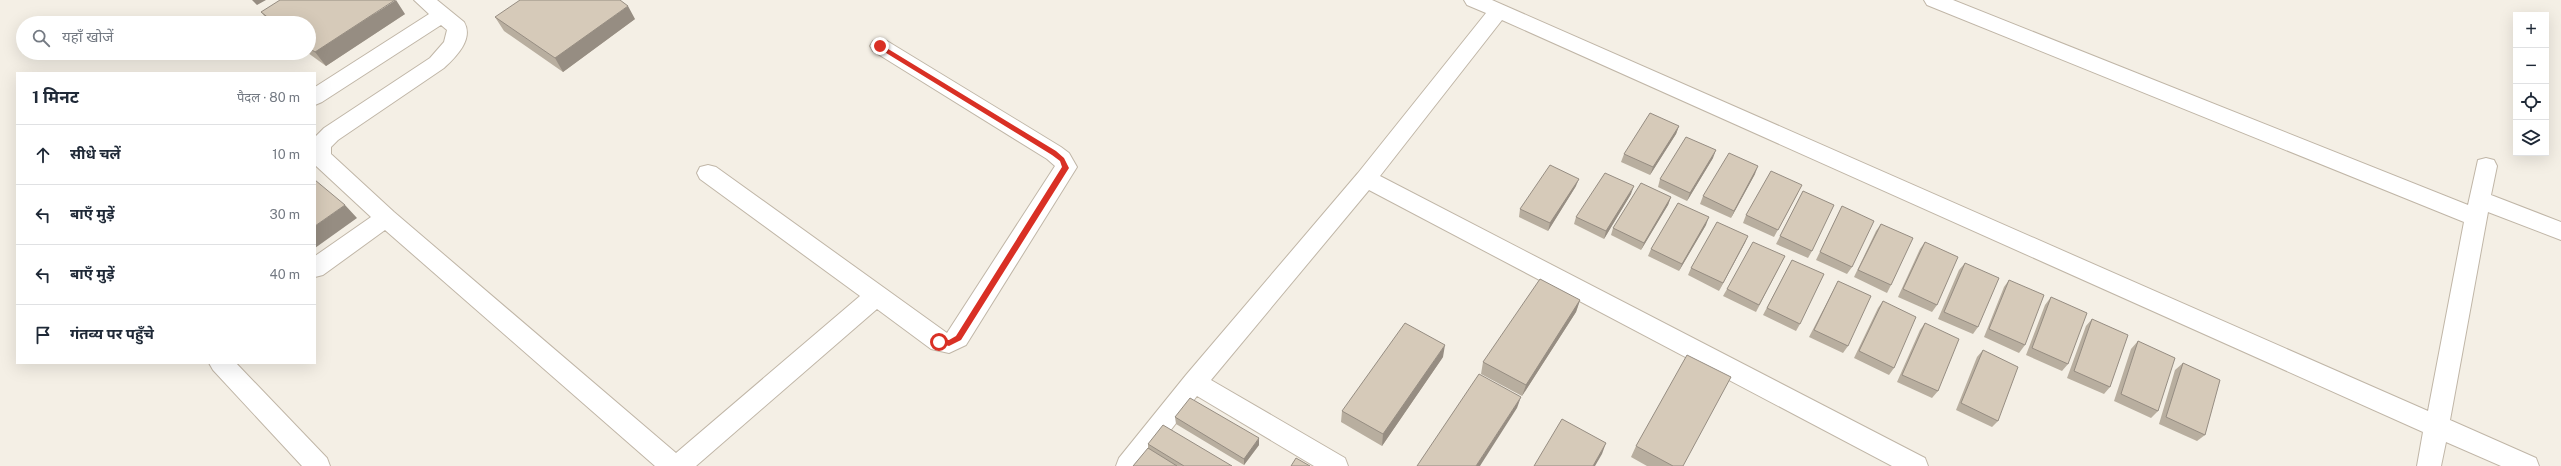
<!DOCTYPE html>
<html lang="hi">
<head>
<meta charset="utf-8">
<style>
	:root { --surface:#fff; --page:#f6f6f7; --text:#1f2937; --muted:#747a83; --line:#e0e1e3 }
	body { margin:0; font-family:"Public Sans","Noto Sans Devanagari",sans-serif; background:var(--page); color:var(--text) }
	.controls { position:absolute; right:12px; top:12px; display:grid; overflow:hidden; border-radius:0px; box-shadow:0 4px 16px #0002 }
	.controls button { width:36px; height:36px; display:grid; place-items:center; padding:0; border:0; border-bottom:1px solid var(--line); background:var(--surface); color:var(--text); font:20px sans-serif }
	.stop { position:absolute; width:12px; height:12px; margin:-9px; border:3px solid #d93025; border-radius:50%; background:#fff }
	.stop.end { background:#d93025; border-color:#fff; box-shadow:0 1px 4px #0008 }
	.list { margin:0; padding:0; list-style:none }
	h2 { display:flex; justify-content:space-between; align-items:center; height:52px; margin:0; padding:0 16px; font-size:17px }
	h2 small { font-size:13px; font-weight:400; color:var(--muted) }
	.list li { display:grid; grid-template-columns:26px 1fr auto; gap:12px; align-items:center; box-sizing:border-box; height:60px; padding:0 16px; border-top:1px solid var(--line) }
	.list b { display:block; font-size:15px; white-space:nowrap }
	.list em { font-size:13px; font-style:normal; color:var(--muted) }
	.icon { flex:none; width:22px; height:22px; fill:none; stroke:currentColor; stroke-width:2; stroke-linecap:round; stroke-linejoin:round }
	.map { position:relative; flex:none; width:2561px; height:466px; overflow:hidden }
	.search { position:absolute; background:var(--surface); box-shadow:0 4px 16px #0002; left:16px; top:16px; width:300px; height:44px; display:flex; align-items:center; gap:10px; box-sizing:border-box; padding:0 14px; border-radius:22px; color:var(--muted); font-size:15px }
	.panel { position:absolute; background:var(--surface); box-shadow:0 4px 16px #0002; left:16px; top:72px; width:300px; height:292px; border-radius:0px }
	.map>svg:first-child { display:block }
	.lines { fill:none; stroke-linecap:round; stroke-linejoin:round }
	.minor-casing { stroke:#c0b6a7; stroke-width:2 }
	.minor { fill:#fff; fill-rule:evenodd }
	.wall { fill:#b8ae9f }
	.shaded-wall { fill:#968d82 }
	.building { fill:#d6cab9; stroke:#968d82 }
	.route { fill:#d93025 }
</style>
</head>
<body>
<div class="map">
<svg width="2561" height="466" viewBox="0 0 2561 466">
	<rect width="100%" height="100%" fill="#f4efe5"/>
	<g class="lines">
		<g class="minor-casing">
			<path id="minor" d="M414,0H437L464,22C474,39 456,57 444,68L338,140L331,147V154L394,212L676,453L860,296L700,179L697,173L700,167L708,165L716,167L947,333L1055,166L1047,159L873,51L870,46L873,41L880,39L887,41L1061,147L1069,153L1077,167L966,345L949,353L931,349L877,309L696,466H655L385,230L323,275L315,277V256L371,217L315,165V137L324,128L430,58L444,42L447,30L441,25L322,102L315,105V87L429,14Z
				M1464,0H1492L2428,411L2464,222L1927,5L1924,0H1953L2468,205L2478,160L2486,158L2494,160L2497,166L2491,195L2561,222V240L2488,212L2450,420L2536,458L2539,466H2501L2446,442L2441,466H2417L2423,432L1502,20L1380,176L1925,458L1928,466H1892L1369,190L1211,380L1345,458L1348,466H1314L1197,396L1143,466H1116L1119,458L1186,375L1358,173L1486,13L1467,5Z
				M209,363H236L327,458L330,466H302L213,370Z"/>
		</g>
		<use href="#minor" class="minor"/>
	</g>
	<path class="wall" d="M261,12L405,14L326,66L308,53H309V23H270Z
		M495,17L635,19L563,72L504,31Z
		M1679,126L1676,134L1650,175L1621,162L1624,154Z
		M1713,158L1687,201L1658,187L1660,179Z
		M1755,174L1731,218L1700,204L1703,196Z
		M1576,186L1548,231L1519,217L1520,209Z
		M1803,191L1812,251L1808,258L1776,244Z
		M1798,193L1774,237L1743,223L1746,215Z
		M1631,194L1604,239L1574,224L1576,217Z
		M1671,197L1668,205L1641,250L1611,235L1613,228Z
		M1842,206L1852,267L1847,274L1816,260Z
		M1881,224L1891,285L1887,293L1854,277L1876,231Z
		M1706,225L1679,271L1648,256L1651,249Z
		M1748,236L1719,291L1688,275L1691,268Z
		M1925,242L1937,305L1932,312L1898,297L1920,249Z
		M1785,256L1756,312L1723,296L1727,289Z
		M1792,260L1800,324L1796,331L1763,315Z
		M1965,263L1978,327L1973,334L1938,319L1959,270Z
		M2009,280L2025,345L2019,353L1984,337L2004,287Z
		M1838,281L1848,346L1843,353L1809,337Z
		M2051,297L2068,364L2062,371L2026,355L2045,305Z
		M1580,300L1576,312L1522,396L1481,374L1483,362Z
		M1883,301L1894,368L1889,375L1854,358L1878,308Z
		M2092,319L2110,387L2104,394L2067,378L2086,326Z
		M1925,323L1938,391L1932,398L1897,382L1920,330Z
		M2138,341L2158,411L2151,418L2114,401L2131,349Z
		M1983,350L1998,421L1992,427L1956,410L1977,357Z
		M1443,357L1382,446L1341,422L1342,411Z
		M2183,363L2205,435L2197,441L2159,424L2175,370Z
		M1175,417L1259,445L1244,465L1176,424Z
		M1148,444L1232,466H1233H1133L1148,449Z
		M1636,446L1683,466H1647L1631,457Z"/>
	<path class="shaded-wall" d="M252,0H266L257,5Z
		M396,0L405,14L326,66L315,52Z
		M628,6L635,19L563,72L555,58Z
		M1679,126L1676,134L1650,175L1653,167Z
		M1716,150L1713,158L1687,201L1690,193Z
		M1758,166L1755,174L1731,218L1734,211Z
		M1579,179L1576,186L1548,231L1550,223Z
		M1634,186L1631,194L1604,239L1606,231Z
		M1671,197L1668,205L1641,250L1644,243Z
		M345,205L357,218L315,248V226Z
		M1709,217L1706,225L1679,271L1682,264Z
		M1748,236L1745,243L1719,291L1723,283Z
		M1580,300L1576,312L1522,396L1526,385Z
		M1445,345L1443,357L1382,446L1383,434Z
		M1521,397L1517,408L1480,466H1476Z
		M1259,438V445L1244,465V459Z
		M1606,443L1602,454L1595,466H1593Z"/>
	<path class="building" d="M280,0H395L315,52L309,48V23H275L261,12Z
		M520,0H620L628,6L555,58L495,17Z
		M1650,113L1679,126L1653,167L1624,154Z
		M1686,137L1716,150L1690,193L1660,179Z
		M1729,153L1758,166L1734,211L1703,196Z
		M1550,165L1579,179L1550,223L1520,209Z
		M1771,171L1802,185L1778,230L1746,215Z
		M1605,173L1634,186L1606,231L1576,217Z
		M315,180L345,205L315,226Z
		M1641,183L1671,197L1644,243L1613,228Z
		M1803,191L1834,205L1812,251L1780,236Z
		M1678,203L1709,217L1682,264L1651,249Z
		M1842,206L1874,221L1852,267L1820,252Z
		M1717,222L1748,236L1723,283L1691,268Z
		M1881,224L1913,238L1891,285L1858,270Z
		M1753,242L1785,256L1759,305L1727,289Z
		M1925,242L1958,257L1937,305L1903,289Z
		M1792,260L1824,274L1800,324L1767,308Z
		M1965,263L1999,278L1978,327L1944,312Z
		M1540,279L1580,300L1526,385L1483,362Z
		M2009,280L2044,295L2025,345L1989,329Z
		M1838,281L1871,296L1848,346L1814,330Z
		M2051,297L2087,313L2068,364L2032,348Z
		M1883,301L1916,317L1894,368L1859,351Z
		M2092,319L2128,335L2110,387L2074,371Z
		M1405,323L1445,345L1383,434L1342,411Z
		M1925,323L1959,339L1938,391L1902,375Z
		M2138,341L2175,358L2158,411L2121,394Z
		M1983,350L2018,367L1998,421L1961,403Z
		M1687,355L1731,377L1683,466H1673L1636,446Z
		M2183,363L2220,380L2205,435L2166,417Z
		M1479,374L1521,397L1476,466H1417Z
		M1190,398L1259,438L1244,459L1175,417Z
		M1562,419L1606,443L1593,466H1534Z
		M1163,425L1232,466H1184L1148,444Z
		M1148,448L1177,466H1133Z
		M1296,458L1310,466H1291Z"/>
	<path class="route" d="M880,44L1056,151L1064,158L1069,168L961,340L949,346L936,342L939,339L949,340L956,336L1062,167L1060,161L1052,155L878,48Z"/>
</svg>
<div class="controls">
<button>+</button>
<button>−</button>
<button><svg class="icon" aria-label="locate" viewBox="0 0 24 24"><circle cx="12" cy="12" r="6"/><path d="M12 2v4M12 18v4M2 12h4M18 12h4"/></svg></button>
<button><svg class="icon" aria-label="layers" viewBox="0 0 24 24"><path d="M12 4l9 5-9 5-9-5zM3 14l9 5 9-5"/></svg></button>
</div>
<div class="stop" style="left:939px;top:342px"></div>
<div class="stop end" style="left:880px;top:46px"></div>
<div class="search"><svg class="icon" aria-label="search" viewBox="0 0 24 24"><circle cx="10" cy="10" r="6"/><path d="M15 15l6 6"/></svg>यहाँ खोजें</div>
<section class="panel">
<h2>1 मिनट<small>पैदल · 80 m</small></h2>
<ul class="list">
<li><svg class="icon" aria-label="ahead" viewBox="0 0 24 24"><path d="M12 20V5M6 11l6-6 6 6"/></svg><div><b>सीधे चलें</b></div><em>10 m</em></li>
<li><svg class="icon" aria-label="left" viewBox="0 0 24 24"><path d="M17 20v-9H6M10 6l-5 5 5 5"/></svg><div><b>बाएँ मुड़ें</b></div><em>30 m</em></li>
<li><svg class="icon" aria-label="left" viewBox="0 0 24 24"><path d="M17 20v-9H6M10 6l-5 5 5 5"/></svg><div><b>बाएँ मुड़ें</b></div><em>40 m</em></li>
<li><svg class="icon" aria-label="arrive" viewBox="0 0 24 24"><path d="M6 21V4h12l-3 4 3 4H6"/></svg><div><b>गंतव्य पर पहुँचे</b></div></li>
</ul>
</section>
</div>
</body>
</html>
